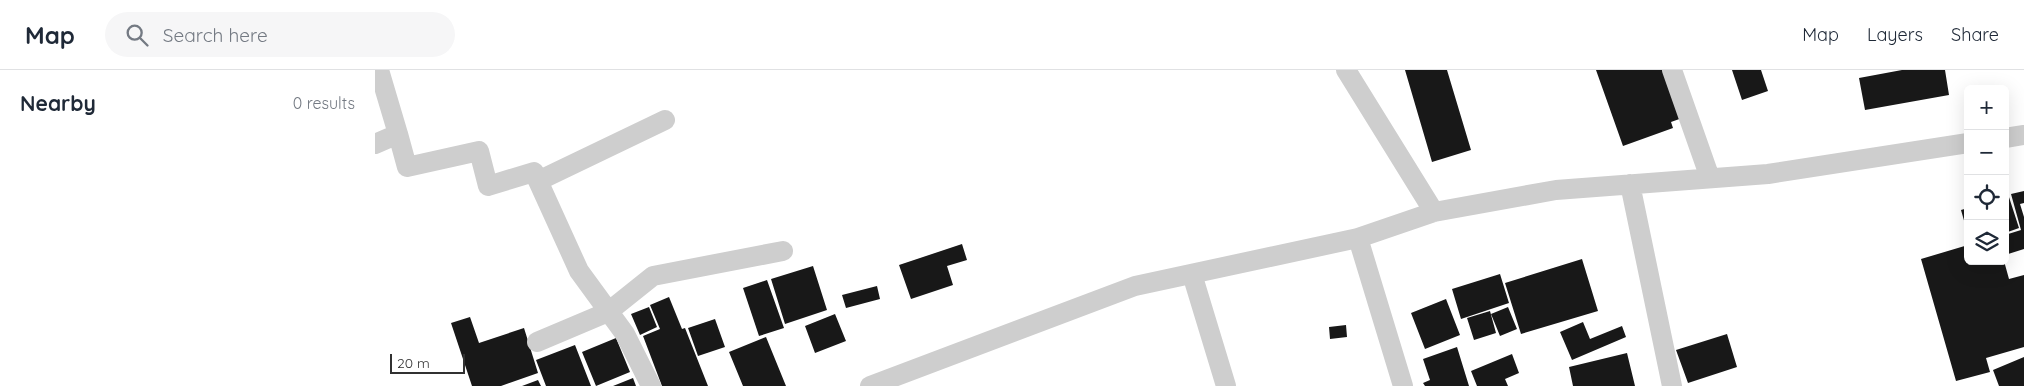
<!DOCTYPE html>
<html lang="en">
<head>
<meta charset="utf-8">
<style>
	:root { --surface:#fff; --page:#f6f6f7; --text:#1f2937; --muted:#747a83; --line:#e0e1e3 }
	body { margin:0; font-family:Quicksand,sans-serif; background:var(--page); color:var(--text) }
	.controls { position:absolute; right:15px; top:15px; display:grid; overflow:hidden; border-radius:8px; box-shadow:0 5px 20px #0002 }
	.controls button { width:45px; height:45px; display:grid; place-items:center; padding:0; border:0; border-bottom:1px solid var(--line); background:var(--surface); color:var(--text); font:25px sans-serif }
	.scale { position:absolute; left:15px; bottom:12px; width:75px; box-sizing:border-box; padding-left:5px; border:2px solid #313131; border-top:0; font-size:14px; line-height:18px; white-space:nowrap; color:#313131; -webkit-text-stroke:4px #fff; paint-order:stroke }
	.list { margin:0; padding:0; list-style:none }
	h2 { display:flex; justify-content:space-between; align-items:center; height:65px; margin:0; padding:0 20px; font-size:21px }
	h2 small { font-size:16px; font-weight:400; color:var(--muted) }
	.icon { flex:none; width:28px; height:28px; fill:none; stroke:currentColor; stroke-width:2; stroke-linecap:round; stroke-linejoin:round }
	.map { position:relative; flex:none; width:1649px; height:316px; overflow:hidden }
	header { display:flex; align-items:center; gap:30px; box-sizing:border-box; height:70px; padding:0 25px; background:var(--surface); border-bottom:1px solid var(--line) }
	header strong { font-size:24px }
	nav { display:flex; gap:28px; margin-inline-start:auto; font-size:18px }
	.search { width:350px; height:45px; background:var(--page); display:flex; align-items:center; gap:12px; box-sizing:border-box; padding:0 18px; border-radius:28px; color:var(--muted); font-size:19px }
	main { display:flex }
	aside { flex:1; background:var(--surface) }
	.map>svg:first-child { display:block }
	.building { fill:#181818 }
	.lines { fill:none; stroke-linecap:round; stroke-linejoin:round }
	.minor { stroke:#cecece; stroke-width:20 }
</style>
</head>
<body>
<header>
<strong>Map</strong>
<div class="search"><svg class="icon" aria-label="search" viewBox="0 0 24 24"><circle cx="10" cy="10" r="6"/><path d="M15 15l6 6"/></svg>Search here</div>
<nav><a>Map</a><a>Layers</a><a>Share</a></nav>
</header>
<main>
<aside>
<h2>Nearby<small>0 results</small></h2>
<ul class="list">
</ul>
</aside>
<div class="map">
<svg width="1649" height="316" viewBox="0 0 1649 316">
	<rect width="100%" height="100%" fill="#fff"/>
	<path class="building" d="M1030,0H1072L1096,80L1057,92Z
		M1221,0H1293L1310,47L1296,52L1298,58L1248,76Z
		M1357,0H1386L1393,21L1367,30Z
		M1527,0H1570L1574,25L1490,40L1484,8Z
		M1649,121V133L1645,134L1649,147V179L1630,185V165L1646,160L1636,124Z
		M1633,124L1644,158L1630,163V125Z
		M1593,138V161H1592L1586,140Z
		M587,174L592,190L572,196L578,215L536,229L524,195Z
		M1593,175V191H1629L1634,209L1649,205V277L1611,288L1615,302L1581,311L1546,189Z
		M1207,189L1223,241L1146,264L1130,213Z
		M438,196L452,240L410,254L396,209Z
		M1125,204L1134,233L1086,249L1077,219Z
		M392,210L409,258L384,266L368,218Z
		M502,216L505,229L471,238L467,225Z
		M294,227L307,259L310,258L333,316H287L268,266L285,259L275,235Z
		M1071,229L1085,265L1050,279L1036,243Z
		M274,237L282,257L265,265L256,244Z
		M1133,237L1142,259L1125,266L1116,244Z
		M1115,241L1121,263L1099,270L1092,248Z
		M460,244L471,271L440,283L430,256Z
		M95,247L104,273L149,258L163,303L126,316H97L76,253Z
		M340,249L350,277L323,286L313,258Z
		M1208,252L1215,269L1247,256L1251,267L1197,290L1185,262Z
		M971,255L972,267L955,269L954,257Z
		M1352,264L1362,297L1313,313L1301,280Z
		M391,267L411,316H368L354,282Z
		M241,268L255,302L221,316L207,282Z
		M200,275L216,316H171L161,290Z
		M1082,277L1094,316H1050L1048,313L1055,310L1048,289Z
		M1252,283L1260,316H1198L1194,297Z
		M1137,284L1144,303L1130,309L1133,316H1102L1096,301Z
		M1649,287V316H1624L1618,300Z
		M258,308L261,316H238Z
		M163,310L166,316H147Z"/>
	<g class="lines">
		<path class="minor" d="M4,0L23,64
			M971,0L1059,142
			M1297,0L1335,108
			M1630,68L1649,65
			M0,74L23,64L32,97L104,81L113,116L159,102L204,201L250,264L276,316
			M163,111L290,50
			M1255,114L1297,316
			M983,168L1028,316
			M817,204L851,316
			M162,272L233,242L278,206L408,181
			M495,316L760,216L983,168L1059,142L1181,120L1393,104L1593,73"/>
	</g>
</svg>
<div class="controls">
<button>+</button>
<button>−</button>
<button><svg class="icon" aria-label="locate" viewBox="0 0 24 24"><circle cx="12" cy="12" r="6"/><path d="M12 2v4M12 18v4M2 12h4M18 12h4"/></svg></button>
<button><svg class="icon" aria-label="layers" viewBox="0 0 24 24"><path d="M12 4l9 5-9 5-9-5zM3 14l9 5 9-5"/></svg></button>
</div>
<div class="scale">20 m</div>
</div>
</main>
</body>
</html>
